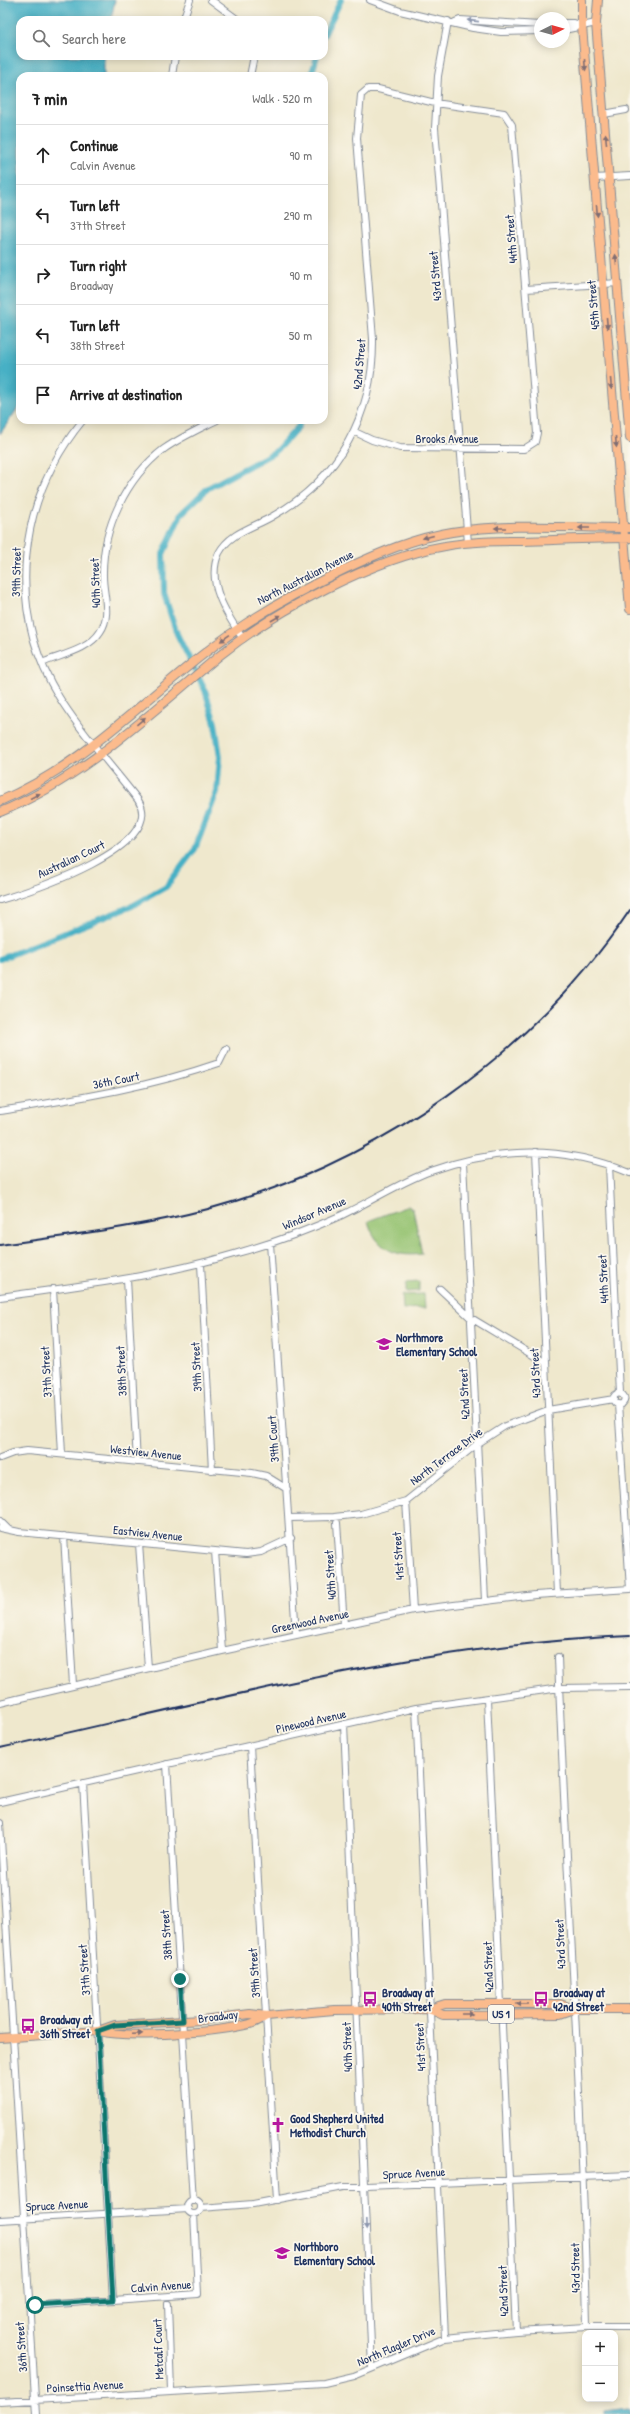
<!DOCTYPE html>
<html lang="en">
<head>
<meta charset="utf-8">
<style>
	:root { --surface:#fff; --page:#f6f6f6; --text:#222; --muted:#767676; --line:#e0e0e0 }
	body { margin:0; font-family:"Patrick Hand",sans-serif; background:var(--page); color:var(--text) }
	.controls { position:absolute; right:12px; bottom:12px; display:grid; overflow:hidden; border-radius:8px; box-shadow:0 2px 10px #0003 }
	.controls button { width:36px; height:36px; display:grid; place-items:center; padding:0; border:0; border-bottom:1px solid var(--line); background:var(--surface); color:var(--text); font:20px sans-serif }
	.compass { position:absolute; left:534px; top:12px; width:36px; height:36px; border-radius:50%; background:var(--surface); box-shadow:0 2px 10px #0003; rotate:85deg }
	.stop { position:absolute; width:12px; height:12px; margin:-9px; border:3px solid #0f766e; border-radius:50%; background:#fff }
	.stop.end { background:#0f766e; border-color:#fff; box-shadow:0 1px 4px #0008 }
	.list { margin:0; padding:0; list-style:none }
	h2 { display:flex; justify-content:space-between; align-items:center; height:52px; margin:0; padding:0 16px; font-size:17px }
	h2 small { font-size:13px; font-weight:400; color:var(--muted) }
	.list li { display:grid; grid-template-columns:26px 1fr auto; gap:12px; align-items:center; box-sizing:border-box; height:60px; padding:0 16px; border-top:1px solid var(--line) }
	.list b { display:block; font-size:15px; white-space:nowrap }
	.list p { margin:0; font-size:13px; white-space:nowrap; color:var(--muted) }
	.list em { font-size:13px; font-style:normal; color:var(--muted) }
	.icon { flex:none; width:22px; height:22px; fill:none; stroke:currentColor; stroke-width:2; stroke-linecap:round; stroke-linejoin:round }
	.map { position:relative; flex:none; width:630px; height:2414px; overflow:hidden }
	.search { position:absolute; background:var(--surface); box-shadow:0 2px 10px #0003; left:16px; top:16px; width:312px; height:44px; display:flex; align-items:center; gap:10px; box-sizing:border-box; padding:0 14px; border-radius:12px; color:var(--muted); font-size:15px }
	.panel { position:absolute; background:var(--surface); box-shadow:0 2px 10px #0003; left:16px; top:72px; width:312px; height:352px; border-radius:12px }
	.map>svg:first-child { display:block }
	.green { fill:#94c270; stroke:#587867 }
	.water { fill:#46b0c5; stroke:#307092 }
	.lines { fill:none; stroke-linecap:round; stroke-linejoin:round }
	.canal { stroke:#46b0c5; stroke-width:6 }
	.minor-casing { stroke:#858c96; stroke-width:8 }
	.major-casing { stroke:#858c96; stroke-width:10 }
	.minor { stroke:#fff; stroke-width:6 }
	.major { stroke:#fbbb8d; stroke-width:8 }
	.rail { stroke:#1b2f5e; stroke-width:2 }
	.oneway { fill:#8d97ae }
	.oneway2 { fill:#806e73 }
	.route { stroke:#0f766e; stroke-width:5 }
	.labels { text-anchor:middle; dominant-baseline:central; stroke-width:3.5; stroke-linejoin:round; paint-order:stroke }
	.shield { fill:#fbf7ec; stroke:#5e6b89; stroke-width:1 }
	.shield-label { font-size:11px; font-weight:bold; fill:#1b2f5e }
	.street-label { font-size:12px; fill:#1b2f5e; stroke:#fbf7ec }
	.poi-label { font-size:12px; font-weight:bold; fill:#1b2f5e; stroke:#fbf7ec; text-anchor:start }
</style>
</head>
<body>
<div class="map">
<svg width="630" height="2414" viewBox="0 0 630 2414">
	<rect width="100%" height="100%" fill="#fbf7ec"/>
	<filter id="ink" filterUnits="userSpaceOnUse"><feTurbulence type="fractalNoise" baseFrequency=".025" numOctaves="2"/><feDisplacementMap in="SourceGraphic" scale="8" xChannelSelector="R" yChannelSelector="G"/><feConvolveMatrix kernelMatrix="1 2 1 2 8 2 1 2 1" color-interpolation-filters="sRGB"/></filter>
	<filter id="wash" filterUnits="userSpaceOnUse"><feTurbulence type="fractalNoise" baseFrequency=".012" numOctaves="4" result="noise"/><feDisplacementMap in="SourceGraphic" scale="16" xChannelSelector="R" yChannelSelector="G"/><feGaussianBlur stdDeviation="0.9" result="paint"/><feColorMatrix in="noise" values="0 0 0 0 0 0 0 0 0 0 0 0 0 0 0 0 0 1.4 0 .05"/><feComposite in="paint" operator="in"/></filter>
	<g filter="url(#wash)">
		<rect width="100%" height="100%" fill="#efe8cd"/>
		<path class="green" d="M408,1206L413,1209L422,1254C395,1258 375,1248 368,1221Z
			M419,1281V1291L406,1292V1282Z
			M424,1294L425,1308L403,1309L402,1295Z"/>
		<path class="water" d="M0,0H115L111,20H20V56H104V76H20V405L0,434Z
			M630,2408V2414H604V2411Z"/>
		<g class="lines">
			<path class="canal" d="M324,35L341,0
				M311,76L317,56
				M0,959L132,906L166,887L195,849L217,792L220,757L215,723L205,690L177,634L164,594L163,554L181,514L208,488L275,452L298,427L301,420"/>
		</g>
	</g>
	<g filter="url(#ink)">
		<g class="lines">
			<g class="minor-casing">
				<path id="minor" d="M211,0L238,20
					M370,0L400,11L473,28L501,32L540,31
					M183,20L190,0
					M448,21L438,76L435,128L468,543
					M455,22L460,20L540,25
					M564,23H574L582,26
					M564,30L596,23
					M172,76L175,56
					M250,76L254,56
					M604,114L626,110
					M595,178L630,176
					M526,289L618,283
					M243,639C227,615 205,582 219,553C230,532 255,527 273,516C339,479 374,414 373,339L357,138L361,95L368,89H378L435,103L504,113L512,125L537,433L535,442L524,449L400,448L372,440L355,432
					M42,663C60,655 89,650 100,632C112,615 103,595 103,576C102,528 126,478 164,449C181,437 199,429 217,420
					M0,900C30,891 168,847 138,800C112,766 81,733 59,697C5,608 18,499 83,420
					M0,1111C74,1099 147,1088 219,1063L226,1049
					M536,1152L557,1593
					M463,1163L485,1600
					M609,1165L620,1393
					M270,1243L296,1635
					M201,1264L212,1470
					M127,1279L137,1462
					M53,1289L62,1454
					M440,1289L471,1318L546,1363
					M0,1297C78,1286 157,1277 234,1254C270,1244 307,1231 342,1215C372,1201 400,1182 431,1171C499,1147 563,1145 630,1173
					M613.5 1399a5.5 5.5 0 1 1 11 0a5.5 5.5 0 1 1-11 0Z
					M618,1404L630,1589
					M0,1458L13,1453L27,1451L252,1473L266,1476L287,1489
					M406,1501L413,1610
					M289,1518L334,1517L361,1514L406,1501L477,1444L505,1426L548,1410L614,1399
					M0,1521L8,1529
					M337,1523L344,1625
					M0,1528L19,1532L246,1554L261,1552L291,1538
					M64,1536L73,1685
					M139,1544L148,1668
					M215,1551L222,1651
					M558,1657C566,1880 583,2103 587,2327
					M487,1699L516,2331
					M0,1703L222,1651L413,1610L535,1595L630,1589
					M416,1708L445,2338
					M344,1724L372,2368
					M250,1746L277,2200
					M167,1764L193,2201
					M83,1783L113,2300
					M0,1802L416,1708L560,1688L630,1687
					M0,1823L36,2414
					M187 2207a7 7 0 1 1 14 0a7 7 0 1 1-14 0Z
					M201,2208L253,2204L343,2187L630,2175
					M0,2220L188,2209
					M168,2304L171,2392
					M29,2306L198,2294L194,2214
					M0,2402L324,2383L354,2376L445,2338L516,2331L587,2327H630"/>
			</g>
			<g class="major-casing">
				<path id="major" d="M582,0V26L630,609
					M598,0L596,23L630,438
					M0,801C78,768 136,707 201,656C246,620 294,593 345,569C379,553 414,538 452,532C510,523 571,528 630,528
					M0,812C84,778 150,713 219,656C276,610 374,558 445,546C471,541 497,541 523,541C559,540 594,538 630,538
					M429,2009L443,2015L560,2014L574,2009
					M99,2031C129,2039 219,2032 250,2024C255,2023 261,2019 267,2016
					M0,2038L98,2031L115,2025L202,2020L250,2014L267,2016L334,2010L429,2009L445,2004H560L574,2009H630"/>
			</g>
			<use href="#minor" class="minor"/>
			<use href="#major" class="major"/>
			<path class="rail" d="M0,1245C70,1235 140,1227 208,1209C376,1164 533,1054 630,910
				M0,1748C208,1702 416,1645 630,1636"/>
		</g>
		<defs><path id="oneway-solid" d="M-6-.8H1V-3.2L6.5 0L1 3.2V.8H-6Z"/></defs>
		<g class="oneway">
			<use href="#oneway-solid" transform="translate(473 21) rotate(-174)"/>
			<use href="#oneway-solid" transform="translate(366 2225) rotate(88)"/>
		</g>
		<g class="oneway2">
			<use href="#oneway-solid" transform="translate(585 65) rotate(85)"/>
			<use href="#oneway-solid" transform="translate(606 139) rotate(-95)"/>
			<use href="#oneway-solid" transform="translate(597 211) rotate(85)"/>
			<use href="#oneway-solid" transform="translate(616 260) rotate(-95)"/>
			<use href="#oneway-solid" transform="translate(607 323) rotate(85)"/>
			<use href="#oneway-solid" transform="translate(611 384) rotate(85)"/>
			<use href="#oneway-solid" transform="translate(616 442) rotate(85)"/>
			<use href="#oneway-solid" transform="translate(500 528) rotate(180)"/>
			<use href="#oneway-solid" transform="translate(584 528) rotate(180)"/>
			<use href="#oneway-solid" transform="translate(428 537) rotate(166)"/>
			<use href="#oneway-solid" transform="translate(276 618) rotate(-30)"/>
			<use href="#oneway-solid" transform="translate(225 638) rotate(145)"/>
			<use href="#oneway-solid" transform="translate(141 721) rotate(-40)"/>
			<use href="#oneway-solid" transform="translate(35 796) rotate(-28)"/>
			<use href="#oneway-solid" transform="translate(522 2004) rotate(180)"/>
			<use href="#oneway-solid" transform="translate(467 2014)"/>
			<use href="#oneway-solid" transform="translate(137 2034) rotate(-3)"/>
		</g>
	</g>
	<g class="lines" filter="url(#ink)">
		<path class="route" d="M35,2305L113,2300L98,2031L115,2025L183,2021L180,1979"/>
	</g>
	<defs>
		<g id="school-bare" transform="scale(1.2)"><path d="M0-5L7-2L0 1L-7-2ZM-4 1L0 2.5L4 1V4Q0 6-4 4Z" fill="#b5179e" stroke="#fbf7ec" stroke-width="2.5" paint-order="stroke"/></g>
		<g id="bus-bare" transform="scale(1.2)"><path d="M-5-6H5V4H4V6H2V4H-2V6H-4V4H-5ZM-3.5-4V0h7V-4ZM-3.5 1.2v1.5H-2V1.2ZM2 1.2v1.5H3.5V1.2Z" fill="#b5179e" stroke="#fbf7ec" stroke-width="2.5" paint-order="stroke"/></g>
		<g id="church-bare" transform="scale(1.2)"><path d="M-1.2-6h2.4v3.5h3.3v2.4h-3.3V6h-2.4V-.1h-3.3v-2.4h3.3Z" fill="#b5179e" stroke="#fbf7ec" stroke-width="2.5" paint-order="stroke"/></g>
	</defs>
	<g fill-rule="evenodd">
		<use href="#school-bare" x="384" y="1344"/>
		<use href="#bus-bare" x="370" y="1999"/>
		<use href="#bus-bare" x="541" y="1999"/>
		<use href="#bus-bare" x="28" y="2026"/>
		<use href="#church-bare" x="278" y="2125"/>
		<use href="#school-bare" x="282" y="2253"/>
	</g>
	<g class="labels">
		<rect class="shield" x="488" y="2005" width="26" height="18" rx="3"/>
		<g class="shield-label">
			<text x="501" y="2014">US 1</text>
		</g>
		<g class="street-label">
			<text transform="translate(511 239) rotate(-95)">44th Street</text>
			<text transform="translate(435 276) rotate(-95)">43rd Street</text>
			<text transform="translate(593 305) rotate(-95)">45th Street</text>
			<text transform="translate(359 364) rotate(-85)">42nd Street</text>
			<text x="447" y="438">Brooks Avenue</text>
			<text transform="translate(16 572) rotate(-89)">39th Street</text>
			<text transform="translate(305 577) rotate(-27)">North Australian Avenue</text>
			<text transform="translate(95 583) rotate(-92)">40th Street</text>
			<text transform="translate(71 859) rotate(-25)">Australian Court</text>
			<text transform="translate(116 1080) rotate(-11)">36th Court</text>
			<text transform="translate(314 1213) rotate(-23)">Windsor Avenue</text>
			<text transform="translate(603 1279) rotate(-93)">44th Street</text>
			<text transform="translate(196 1367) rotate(-93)">39th Street</text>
			<text transform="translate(121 1371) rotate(-93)">38th Street</text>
			<text transform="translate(46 1372) rotate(-93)">37th Street</text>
			<text transform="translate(535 1373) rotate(-93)">43rd Street</text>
			<text transform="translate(464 1394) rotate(-93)">42nd Street</text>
			<text transform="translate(273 1439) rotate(-94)">39th Court</text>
			<text transform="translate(146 1452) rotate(6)">Westview Avenue</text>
			<text transform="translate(446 1456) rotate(-37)">North Terrace Drive</text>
			<text transform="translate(148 1533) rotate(6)">Eastview Avenue</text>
			<text transform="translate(398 1556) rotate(-94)">41st Street</text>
			<text transform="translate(330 1575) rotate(-94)">40th Street</text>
			<text transform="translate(310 1621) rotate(-12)">Greenwood Avenue</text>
			<text transform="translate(311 1721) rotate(-13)">Pinewood Avenue</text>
			<text transform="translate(166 1935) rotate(-94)">38th Street</text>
			<text transform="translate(560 1944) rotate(-93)">43rd Street</text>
			<text transform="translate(488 1967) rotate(-92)">42nd Street</text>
			<text transform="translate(84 1970) rotate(-94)">37th Street</text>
			<text transform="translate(254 1973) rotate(-94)">39th Street</text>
			<text transform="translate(218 2016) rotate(-7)">Broadway</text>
			<text transform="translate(347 2047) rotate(-92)">40th Street</text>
			<text transform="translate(420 2047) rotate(-93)">41st Street</text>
			<text transform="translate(414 2173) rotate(-3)">Spruce Avenue</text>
			<text transform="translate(57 2205) rotate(-3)">Spruce Avenue</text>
			<text transform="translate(575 2268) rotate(-91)">43rd Street</text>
			<text transform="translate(161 2286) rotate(-4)">Calvin Avenue</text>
			<text transform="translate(503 2291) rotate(-92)">42nd Street</text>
			<text transform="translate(396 2346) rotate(-23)">North Flagler Drive</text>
			<text transform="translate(21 2347) rotate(-94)">36th Street</text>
			<text transform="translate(158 2349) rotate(-92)">Metcalf Court</text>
			<text transform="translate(85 2386) rotate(-3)">Poinsettia Avenue</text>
		</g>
		<g class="poi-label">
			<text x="396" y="1337">Northmore<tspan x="396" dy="14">Elementary School</tspan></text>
			<text x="382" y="1992">Broadway at<tspan x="382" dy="14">40th Street</tspan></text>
			<text x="553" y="1992">Broadway at<tspan x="553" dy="14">42nd Street</tspan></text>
			<text x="40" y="2019">Broadway at<tspan x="40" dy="14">36th Street</tspan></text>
			<text x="290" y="2118">Good Shepherd United<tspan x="290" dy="14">Methodist Church</tspan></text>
			<text x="294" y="2246">Northboro<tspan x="294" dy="14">Elementary School</tspan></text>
		</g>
	</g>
</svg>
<div class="controls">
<button>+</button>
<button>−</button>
</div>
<svg class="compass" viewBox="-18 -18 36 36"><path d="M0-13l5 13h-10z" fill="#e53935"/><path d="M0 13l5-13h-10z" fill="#767676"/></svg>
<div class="stop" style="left:35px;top:2305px"></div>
<div class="stop end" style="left:180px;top:1979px"></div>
<div class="search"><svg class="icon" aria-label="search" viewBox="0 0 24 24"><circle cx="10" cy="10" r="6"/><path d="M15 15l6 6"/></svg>Search here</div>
<section class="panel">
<h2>7 min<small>Walk · 520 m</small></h2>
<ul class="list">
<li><svg class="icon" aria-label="ahead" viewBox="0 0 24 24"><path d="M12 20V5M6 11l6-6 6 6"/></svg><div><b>Continue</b><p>Calvin Avenue</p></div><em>90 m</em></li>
<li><svg class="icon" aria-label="left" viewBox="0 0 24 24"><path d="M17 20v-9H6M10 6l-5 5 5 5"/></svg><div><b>Turn left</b><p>37th Street</p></div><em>290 m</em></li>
<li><svg class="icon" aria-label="right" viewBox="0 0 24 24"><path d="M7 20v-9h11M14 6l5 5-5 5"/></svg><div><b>Turn right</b><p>Broadway</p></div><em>90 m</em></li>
<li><svg class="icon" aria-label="left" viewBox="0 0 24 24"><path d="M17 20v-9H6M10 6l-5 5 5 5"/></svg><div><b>Turn left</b><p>38th Street</p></div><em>50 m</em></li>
<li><svg class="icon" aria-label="arrive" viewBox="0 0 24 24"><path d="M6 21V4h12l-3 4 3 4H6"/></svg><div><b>Arrive at destination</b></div></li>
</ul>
</section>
</div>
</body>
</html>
